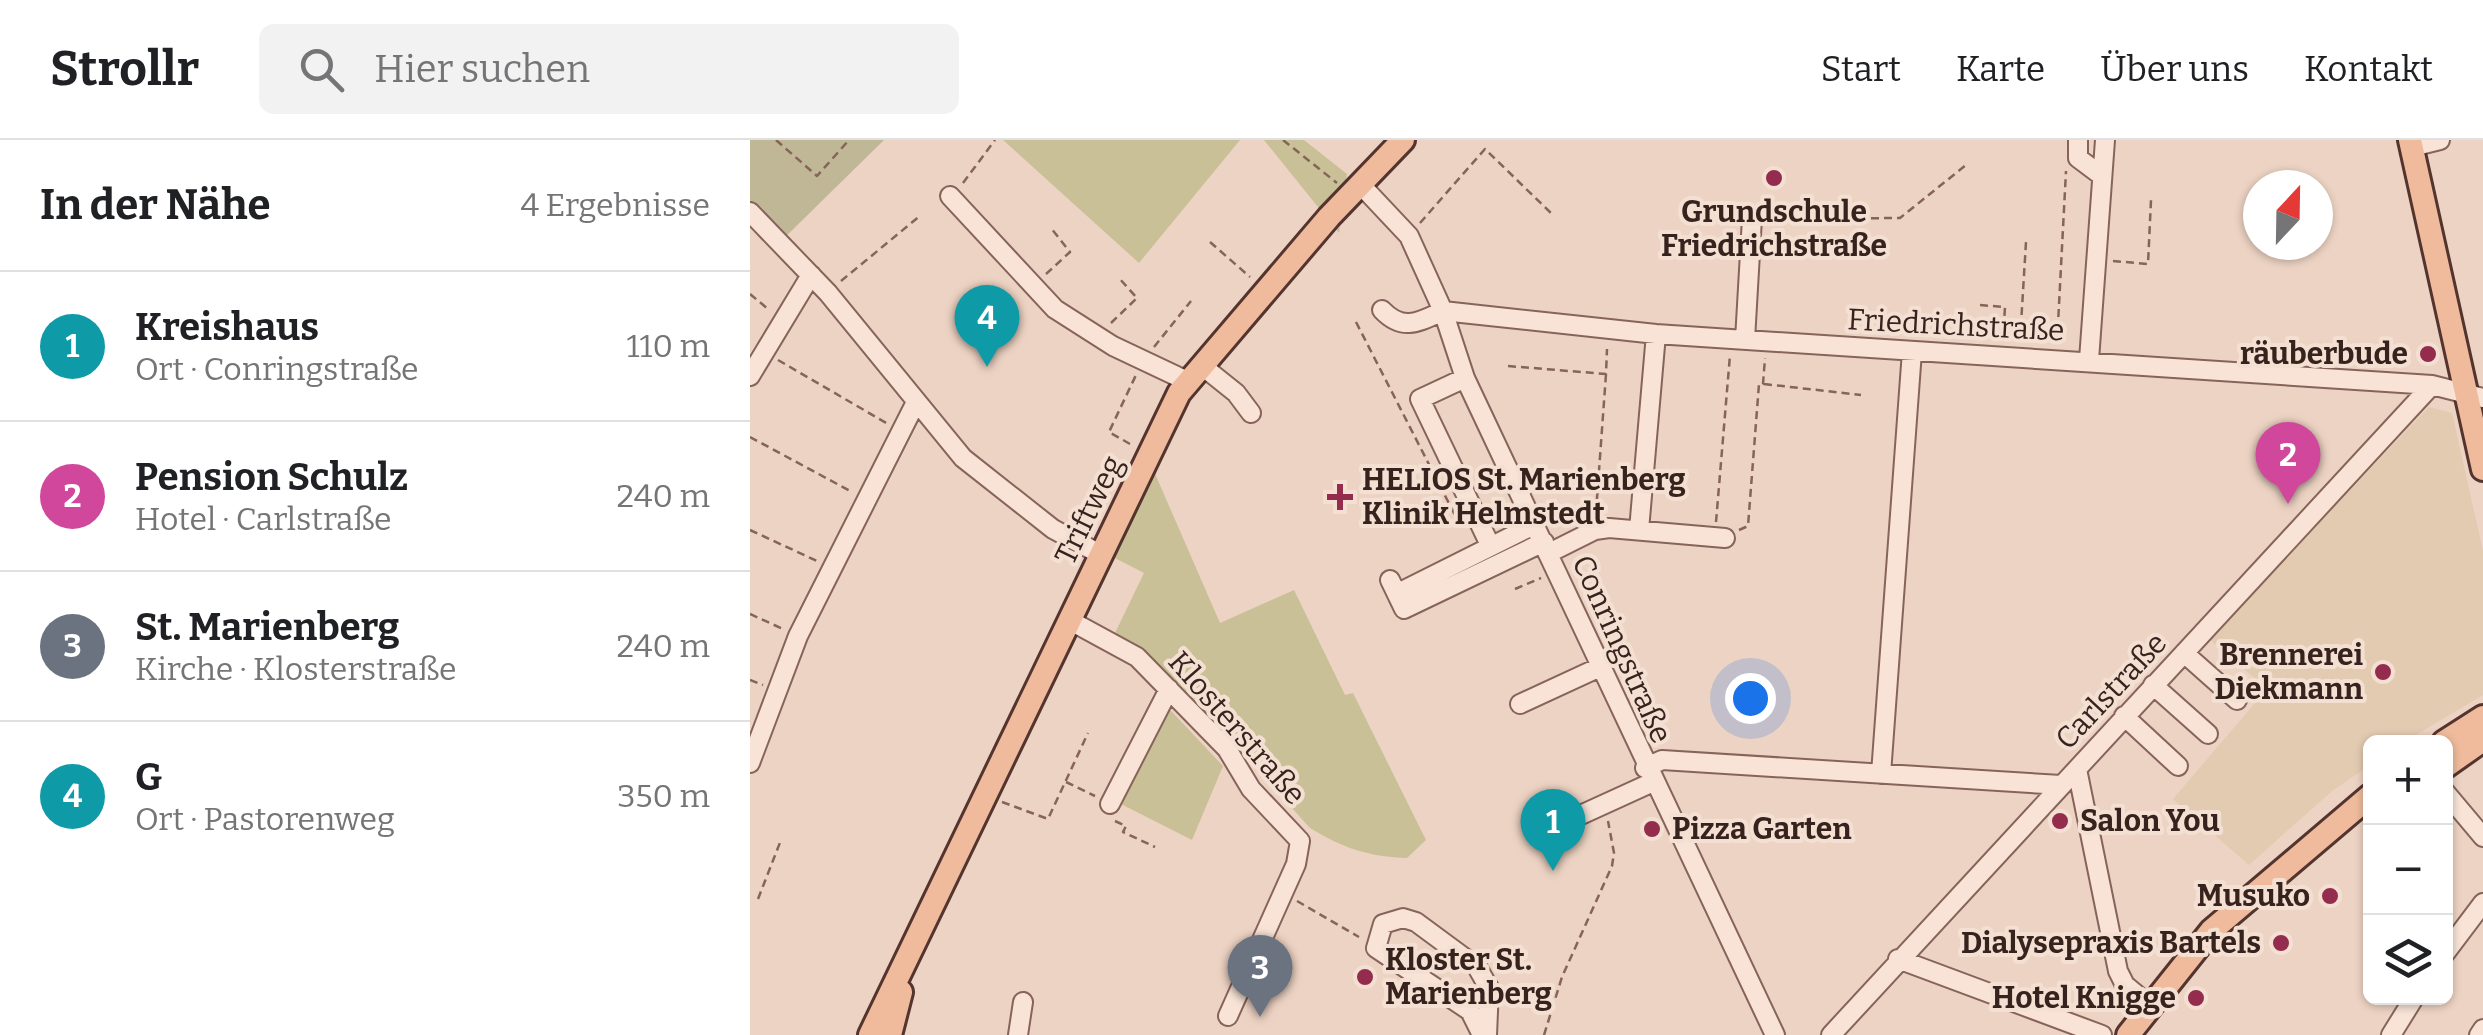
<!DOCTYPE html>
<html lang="de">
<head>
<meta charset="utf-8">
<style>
	:root { --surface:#fff; --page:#f2f2f2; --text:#202124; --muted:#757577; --line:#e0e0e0; --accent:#932c4d }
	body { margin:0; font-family:Bitter,serif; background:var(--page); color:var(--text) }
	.controls { position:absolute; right:30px; bottom:30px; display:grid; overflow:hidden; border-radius:15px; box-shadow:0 2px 8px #0004 }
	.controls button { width:90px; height:90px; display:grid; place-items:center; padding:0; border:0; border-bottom:2px solid var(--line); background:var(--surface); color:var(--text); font:50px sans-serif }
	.compass { position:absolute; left:1493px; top:30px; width:90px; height:90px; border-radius:50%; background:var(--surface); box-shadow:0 2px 8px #0004; rotate:22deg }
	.you { position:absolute; left:1000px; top:558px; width:35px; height:35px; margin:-25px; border:8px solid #fff; border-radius:50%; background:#1a73e8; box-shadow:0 0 0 15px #1a73e833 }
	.badge { display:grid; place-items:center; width:65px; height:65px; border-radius:50%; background:var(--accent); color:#fff; font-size:32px; font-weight:700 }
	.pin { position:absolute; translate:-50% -82px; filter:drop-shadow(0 2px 5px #0008) }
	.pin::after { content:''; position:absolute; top:52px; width:35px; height:30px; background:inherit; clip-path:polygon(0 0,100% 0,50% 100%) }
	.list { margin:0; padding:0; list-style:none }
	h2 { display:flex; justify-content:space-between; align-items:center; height:130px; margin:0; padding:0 40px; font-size:42px }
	h2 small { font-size:32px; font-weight:400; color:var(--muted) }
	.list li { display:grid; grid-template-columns:65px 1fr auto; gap:30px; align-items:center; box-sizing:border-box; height:150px; padding:0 40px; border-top:2px solid var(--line) }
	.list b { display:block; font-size:38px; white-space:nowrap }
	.list p { margin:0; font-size:32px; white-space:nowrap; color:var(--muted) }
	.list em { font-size:32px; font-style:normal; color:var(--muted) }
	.icon { flex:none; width:55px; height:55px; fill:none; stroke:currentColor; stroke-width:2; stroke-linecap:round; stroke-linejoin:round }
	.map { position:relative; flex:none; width:1733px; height:895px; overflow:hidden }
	header { display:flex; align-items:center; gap:60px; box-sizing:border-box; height:140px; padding:0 50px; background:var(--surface); border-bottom:2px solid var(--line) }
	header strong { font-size:48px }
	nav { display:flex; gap:55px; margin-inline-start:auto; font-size:35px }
	.search { width:700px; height:90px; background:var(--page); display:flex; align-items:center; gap:25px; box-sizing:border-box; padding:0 35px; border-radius:15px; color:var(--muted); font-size:38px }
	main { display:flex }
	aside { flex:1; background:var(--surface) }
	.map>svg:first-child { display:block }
	.farmland { fill:#e2cbb1 }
	.green { fill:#cac097 }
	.cemetery { fill:#bfb796 }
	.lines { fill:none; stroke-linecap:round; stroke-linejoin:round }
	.minor-casing { stroke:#86645a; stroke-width:22 }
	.major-casing { stroke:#54342f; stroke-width:28 }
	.path { stroke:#86645a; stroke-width:2.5; stroke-dasharray:8 5; stroke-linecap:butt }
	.minor { stroke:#f8e3d6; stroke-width:18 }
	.major { stroke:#efbb9c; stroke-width:22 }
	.poi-dot { fill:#932c4d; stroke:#f4e0d2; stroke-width:4 }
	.labels { text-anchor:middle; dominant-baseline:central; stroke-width:8; stroke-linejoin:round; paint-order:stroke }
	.poi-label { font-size:30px; font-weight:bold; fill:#37221e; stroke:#f4e0d2; text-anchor:end }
	.street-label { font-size:30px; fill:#37221e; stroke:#f4e0d2 }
</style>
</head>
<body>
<header>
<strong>Strollr</strong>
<div class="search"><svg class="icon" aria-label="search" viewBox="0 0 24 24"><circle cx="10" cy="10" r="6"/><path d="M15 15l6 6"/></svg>Hier suchen</div>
<nav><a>Start</a><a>Karte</a><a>Über uns</a><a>Kontakt</a></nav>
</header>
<main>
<aside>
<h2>In der Nähe<small>4 Ergebnisse</small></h2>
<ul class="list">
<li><span class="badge" style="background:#0f9aa8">1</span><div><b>Kreishaus</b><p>Ort · Conringstraße</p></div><em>110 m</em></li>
<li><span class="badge" style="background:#d1479c">2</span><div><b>Pension Schulz</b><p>Hotel · Carlstraße</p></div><em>240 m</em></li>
<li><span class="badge" style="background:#6b7280">3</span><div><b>St. Marienberg</b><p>Kirche · Klosterstraße</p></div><em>240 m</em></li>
<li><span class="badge" style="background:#0f9aa8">4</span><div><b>G</b><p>Ort · Pastorenweg</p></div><em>350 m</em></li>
</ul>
</aside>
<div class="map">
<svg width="1733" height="895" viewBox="0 0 1733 895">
	<rect width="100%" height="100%" fill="#edd3c3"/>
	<path class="farmland" d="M1679,267L1702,273L1733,411V555L1654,602H1620V625L1582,651L1499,725L1423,659L1517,549L1459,499Z"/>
	<path class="green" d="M253,0H490L389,123Z
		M514,0H554L597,34L589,93Z
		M403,329L470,483L544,450L595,555L603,553L676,700L657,718C620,717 592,708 560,688C500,623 441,541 365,493L394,433L359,415Z
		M408,557L473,626L442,700L361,659Z"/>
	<path class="cemetery" d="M0,0H134L27,105L0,77Z"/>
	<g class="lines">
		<g class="minor-casing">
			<path id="minor" d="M1328,0V18L1352,36
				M1662,7L1690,0
				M611,45L659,96L693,171L715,238L1025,895
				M200,56L305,169L363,206L437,241
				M0,72L78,153L213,318L303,389L350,414
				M632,170C653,192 669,182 693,171
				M693,171L906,194L1682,245L1733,258
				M995,200L1002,78
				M1339,220L1355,0
				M451,225L486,253L501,273
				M0,236L61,135
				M715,238L670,259L740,405
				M889,390L906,194
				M799,413L845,390L859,388L975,398
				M640,440L654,469L794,402
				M654,450L786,384
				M319,480L387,517L477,609L501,649L550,701L546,724L478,876
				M1434,513L1487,560
				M1403,545L1458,594
				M770,564L850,527
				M1374,576L1428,626
				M0,623L48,496L165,264
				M895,628L912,620L1311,645
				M1327,629L1368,831L1375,845L1399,865
				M1131,634L1162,211
				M1696,653L1733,697
				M360,664L419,549
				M800,689L903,642
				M1696,812L1733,763
				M1148,819L1352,895
				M268,895L273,862
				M732,895L720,871L626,808L633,784L653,778L666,782L727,827L739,848L737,895
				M1081,895L1682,245
				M1641,895L1664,858
				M1729,895L1733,889"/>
		</g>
		<g class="major-casing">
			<path id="major" d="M1660,0L1733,329
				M1694,602L1733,577
				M1696,626L1733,600
				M120,895L429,253L579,77L653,0
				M140,895L151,852
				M1378,895L1461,791L1620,656"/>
		</g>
		<path class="path" d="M26,0L67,36L99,0
			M533,0L587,43
			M213,43L245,0
			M1017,79L1150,78L1216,25
			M670,83L735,9L803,75
			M460,102L500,137
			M1363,121L1398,124L1401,60
			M296,134L320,112L301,88
			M91,141L171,75
			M0,154L18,169
			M1230,165L1255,167L1253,199
			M606,182L708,381
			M361,183L387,158L369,138
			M1270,201L1276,102
			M1307,203L1316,31
			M404,207L441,161
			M28,220L138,284
			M758,226L856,234L857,209
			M1014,244L1111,255
			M0,297L102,352
			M380,304L359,292L386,235
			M672,353L689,344
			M846,372L856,234
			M966,382L980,215
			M0,390L67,421
			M989,390L998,386L1009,244H1013L1015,218
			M765,449L791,438
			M0,474L33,489
			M0,540L13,545
			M316,642L345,656
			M252,662L298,679L338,593
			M365,681L376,686L373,692L405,707
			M8,759L31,700
			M547,761L609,797
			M794,895L812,837L862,726L864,713L858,681"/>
		<use href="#minor" class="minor"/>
		<use href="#major" class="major"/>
	</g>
	<g class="poi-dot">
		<circle cx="1024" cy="38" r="10"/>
		<circle cx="1678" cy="214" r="10"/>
		<path d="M585 342h10v10h10v10h-10v10h-10v-10h-10v-10h10z"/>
		<circle cx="1633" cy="532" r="10"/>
		<circle cx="1310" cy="681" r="10"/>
		<circle cx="902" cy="689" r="10"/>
		<circle cx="1580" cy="756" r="10"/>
		<circle cx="1531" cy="803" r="10"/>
		<circle cx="615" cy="837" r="10"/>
		<circle cx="1446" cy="858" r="10"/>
	</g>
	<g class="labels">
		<g class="poi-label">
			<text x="1024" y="72" text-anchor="middle">Grundschule<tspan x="1024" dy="34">Friedrichstraße</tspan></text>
			<text x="1658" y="214">räuberbude</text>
			<text x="612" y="340" text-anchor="start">HELIOS St. Marienberg<tspan x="612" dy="34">Klinik Helmstedt</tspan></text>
			<text x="1613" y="515">Brennerei<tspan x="1613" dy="34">Diekmann</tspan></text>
			<text x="1330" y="681" text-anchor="start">Salon You</text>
			<text x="922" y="689" text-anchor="start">Pizza Garten</text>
			<text x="1560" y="756">Musuko</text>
			<text x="1511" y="803">Dialysepraxis Bartels</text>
			<text x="635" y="820" text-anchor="start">Kloster St.<tspan x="635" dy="34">Marienberg</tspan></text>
			<text x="1426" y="858">Hotel Knigge</text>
		</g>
		<g class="street-label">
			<text transform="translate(1206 185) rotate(3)">Friedrichstraße</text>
			<text transform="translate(339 370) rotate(-64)">Triftweg</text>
			<text transform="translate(872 509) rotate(66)">Conringstraße</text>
			<text transform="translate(1361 551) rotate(-47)">Carlstraße</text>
			<text transform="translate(487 588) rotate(49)">Klosterstraße</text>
		</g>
	</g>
</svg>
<div class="controls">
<button>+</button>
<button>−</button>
<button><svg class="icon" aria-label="layers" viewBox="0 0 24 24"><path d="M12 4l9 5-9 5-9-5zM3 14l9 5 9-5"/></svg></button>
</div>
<svg class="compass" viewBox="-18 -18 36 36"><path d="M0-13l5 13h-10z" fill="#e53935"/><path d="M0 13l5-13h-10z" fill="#757577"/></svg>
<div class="you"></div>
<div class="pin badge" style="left:803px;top:731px;background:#0f9aa8">1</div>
<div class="pin badge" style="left:1538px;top:364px;background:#d1479c">2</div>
<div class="pin badge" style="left:510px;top:877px;background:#6b7280">3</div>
<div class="pin badge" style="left:237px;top:227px;background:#0f9aa8">4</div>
</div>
</main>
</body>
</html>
